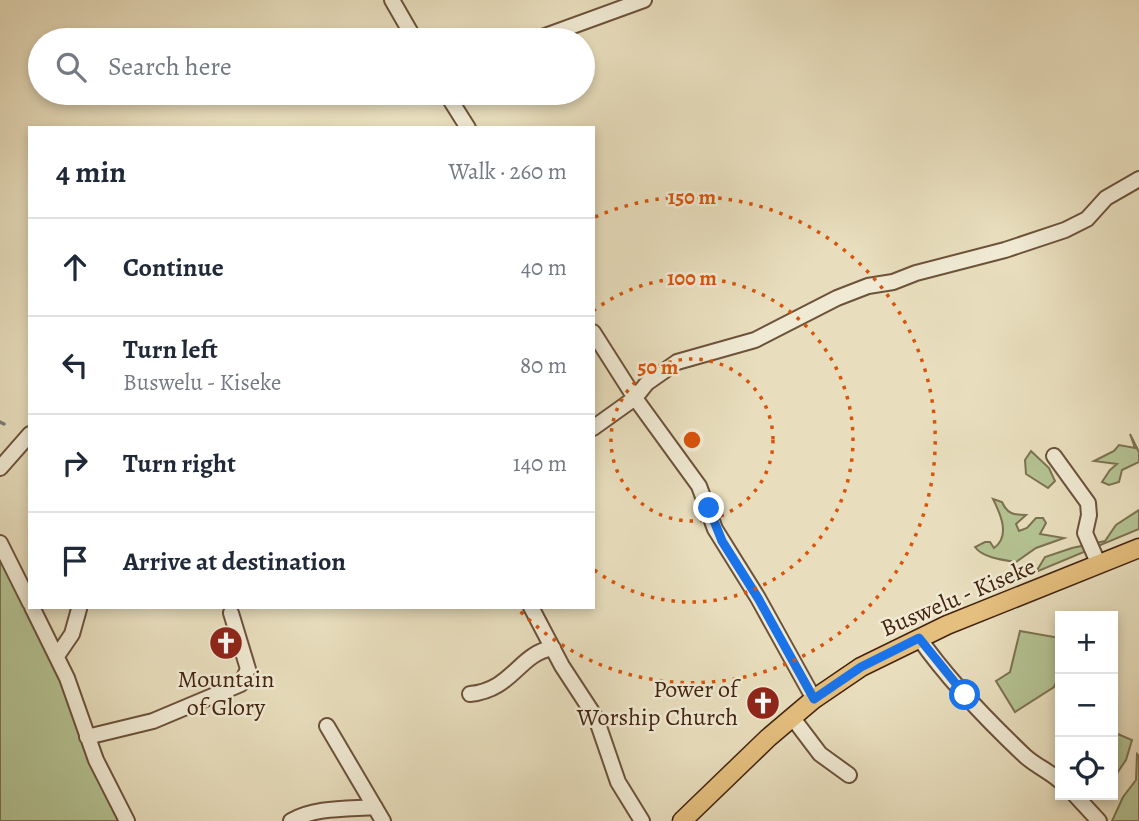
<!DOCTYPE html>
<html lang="en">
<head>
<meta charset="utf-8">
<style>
	:root { --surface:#fff; --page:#f6f6f7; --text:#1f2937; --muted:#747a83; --line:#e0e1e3 }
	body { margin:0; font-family:Alegreya,serif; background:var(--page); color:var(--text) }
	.controls { position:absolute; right:21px; bottom:21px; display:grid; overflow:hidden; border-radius:0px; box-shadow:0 4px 10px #0003 }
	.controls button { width:63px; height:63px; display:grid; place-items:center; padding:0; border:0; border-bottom:2px solid var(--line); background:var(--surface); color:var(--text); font:35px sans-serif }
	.stop { position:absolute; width:21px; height:21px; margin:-16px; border:5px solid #1a73e8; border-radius:50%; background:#fff }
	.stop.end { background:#1a73e8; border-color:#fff; box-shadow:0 2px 7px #0008 }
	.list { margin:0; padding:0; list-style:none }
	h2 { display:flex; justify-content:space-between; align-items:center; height:91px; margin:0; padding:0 28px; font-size:30px }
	h2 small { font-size:23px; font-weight:400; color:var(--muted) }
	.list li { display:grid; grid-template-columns:46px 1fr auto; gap:21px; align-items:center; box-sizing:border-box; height:98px; padding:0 28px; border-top:2px solid var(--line) }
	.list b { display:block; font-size:26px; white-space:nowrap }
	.list p { margin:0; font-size:23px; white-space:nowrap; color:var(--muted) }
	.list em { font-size:23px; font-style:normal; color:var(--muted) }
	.icon { flex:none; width:38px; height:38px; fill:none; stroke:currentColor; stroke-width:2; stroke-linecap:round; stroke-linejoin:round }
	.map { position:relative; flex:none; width:1139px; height:821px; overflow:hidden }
	.search { position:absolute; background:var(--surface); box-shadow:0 4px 10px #0003; left:28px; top:28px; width:567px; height:77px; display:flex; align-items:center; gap:18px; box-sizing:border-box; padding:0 24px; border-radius:38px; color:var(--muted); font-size:26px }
	.panel { position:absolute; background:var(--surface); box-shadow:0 4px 10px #0003; left:28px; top:126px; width:567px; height:483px; border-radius:0px }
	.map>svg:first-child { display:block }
	.green { fill:#b4c292; stroke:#7c7250; stroke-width:2 }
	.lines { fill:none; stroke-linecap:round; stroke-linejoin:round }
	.stream { stroke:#787e76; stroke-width:3.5 }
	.minor-casing { stroke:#6d523a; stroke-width:18 }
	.major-casing { stroke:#44230f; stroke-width:21 }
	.minor { stroke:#f0ead4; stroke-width:14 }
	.major { stroke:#e4bf7e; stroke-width:18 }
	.route { stroke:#1a73e8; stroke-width:9 }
	.ring { fill:none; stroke:#d8540c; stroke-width:3.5; stroke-dasharray:3.5 7 }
	.labels { text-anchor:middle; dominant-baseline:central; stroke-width:5; stroke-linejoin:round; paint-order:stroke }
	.street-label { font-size:24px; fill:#44230f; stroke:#f0ead4 }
	.poi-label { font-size:24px; fill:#44230f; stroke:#f0ead4 }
	.centre { fill:#d8540c; stroke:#f0ead4; stroke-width:3.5 }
	.ring-label { font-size:21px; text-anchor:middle; font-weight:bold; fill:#d8540c; stroke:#f0ead4; stroke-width:5; stroke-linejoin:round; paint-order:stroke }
</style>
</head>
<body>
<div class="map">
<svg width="1139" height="821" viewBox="0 0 1139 821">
	<rect width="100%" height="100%" fill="#e8debd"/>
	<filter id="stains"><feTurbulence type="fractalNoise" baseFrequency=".00286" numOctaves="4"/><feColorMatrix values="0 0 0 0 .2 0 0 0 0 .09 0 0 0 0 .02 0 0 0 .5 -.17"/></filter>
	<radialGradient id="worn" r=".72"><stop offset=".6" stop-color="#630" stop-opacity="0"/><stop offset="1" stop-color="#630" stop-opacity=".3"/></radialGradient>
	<path class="green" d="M1130,434L1139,452V462L1122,470L1119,482L1109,485L1102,482L1110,470L1117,464L1094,461L1114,451L1119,445L1135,448Z
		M1031,451L1049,468L1055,481L1048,488L1026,474L1025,460Z
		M993,499L1002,502C1007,514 1014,515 1026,515L1016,524L1019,531L1027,528L1036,518H1043L1046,523L1040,534L1064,538L1036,548L1016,562C1003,560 983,558 975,547L985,542H990L994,548C1011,536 1000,513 993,499Z
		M1139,510V529L1036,572L1045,557L1072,548L1105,541L1116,525Z
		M0,550L53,662L120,821H0Z
		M1020,631L1060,638V673L1054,687L1015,712L996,681L1010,672Z
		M1113,732L1132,740L1126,760L1113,779Z
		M1137,754L1139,756V821H1112L1123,797L1136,780Z"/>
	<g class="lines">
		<path class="stream" d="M0,422L4,424"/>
		<g class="minor-casing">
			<path id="minor" d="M392,0L415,40
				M534,40L644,0
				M446,93L468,128
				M593,332L635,398L699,486L715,529L758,598L814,699
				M593,428L635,398L647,383L677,362L755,340L837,298L868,286L893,282L916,273L1005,250L1065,230L1087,219L1106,198L1139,179
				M1054,456L1088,503L1089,515L1085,533L1099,565
				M0,468L30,434
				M0,543L30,603
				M32,607L67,678L96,760L127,821
				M531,607L562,666L596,718L618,782L642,821
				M919,638C949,681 987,720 1025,756C1036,766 1049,771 1060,781
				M57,656L72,634L79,609
				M470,694C513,690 519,653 553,648
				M792,717L820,754L849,775
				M327,726L383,821
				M87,737L153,721L241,684L248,669L231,613
				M1075,795L1099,821
				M291,821C314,807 349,809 375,807"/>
		</g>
		<g class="major-casing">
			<path id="major" d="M682,821L768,738L814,699L861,667L947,625L1139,548"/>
		</g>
		<use href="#minor" class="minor"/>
		<use href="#major" class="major"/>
	</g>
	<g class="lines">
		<path class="route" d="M709,508L722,541L758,598L814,699L861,667L919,638L965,695"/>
	</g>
	<g class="ring">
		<circle cx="692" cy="440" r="81"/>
		<path d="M593 311A162 162 0 1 1 593 569"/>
		<path d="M595 217A243 243 0 1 1 516 607"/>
	</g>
	<defs>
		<g id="church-disc" transform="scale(1.75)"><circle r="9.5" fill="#8f2418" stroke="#f0ead4"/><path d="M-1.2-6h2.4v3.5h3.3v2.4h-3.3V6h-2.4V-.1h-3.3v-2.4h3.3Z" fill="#fff"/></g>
	</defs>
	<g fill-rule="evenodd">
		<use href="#church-disc" x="226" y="643"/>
		<use href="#church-disc" x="763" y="703"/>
	</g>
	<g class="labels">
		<g class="street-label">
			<text transform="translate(958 597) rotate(-23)">Buswelu - Kiseke</text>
		</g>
		<g class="poi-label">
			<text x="226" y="679">Mountain<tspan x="226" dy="28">of Glory</tspan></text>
			<text x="738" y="689" text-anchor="end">Power of<tspan x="738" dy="28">Worship Church</tspan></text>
		</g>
	</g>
	<circle cx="692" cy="440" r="10" class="centre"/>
	<g class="ring-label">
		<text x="692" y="204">150 m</text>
		<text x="692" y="285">100 m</text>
		<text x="658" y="374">50 m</text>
	</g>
	<rect width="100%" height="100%" filter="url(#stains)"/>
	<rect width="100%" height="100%" fill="url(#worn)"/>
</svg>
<div class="controls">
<button>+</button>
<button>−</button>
<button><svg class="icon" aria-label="locate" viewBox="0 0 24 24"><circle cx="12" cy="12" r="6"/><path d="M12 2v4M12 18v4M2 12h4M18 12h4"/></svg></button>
</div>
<div class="stop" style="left:965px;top:695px"></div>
<div class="stop end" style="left:709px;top:508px"></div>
<div class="search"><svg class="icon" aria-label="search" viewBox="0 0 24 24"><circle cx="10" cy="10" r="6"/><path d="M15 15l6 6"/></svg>Search here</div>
<section class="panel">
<h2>4 min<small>Walk · 260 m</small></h2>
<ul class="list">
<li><svg class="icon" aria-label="ahead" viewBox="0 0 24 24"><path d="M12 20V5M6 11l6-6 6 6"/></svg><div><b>Continue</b></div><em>40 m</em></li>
<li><svg class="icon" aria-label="left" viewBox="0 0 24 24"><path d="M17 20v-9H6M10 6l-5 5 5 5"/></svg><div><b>Turn left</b><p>Buswelu - Kiseke</p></div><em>80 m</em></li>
<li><svg class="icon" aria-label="right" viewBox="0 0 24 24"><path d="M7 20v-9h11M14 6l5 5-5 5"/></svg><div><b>Turn right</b></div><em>140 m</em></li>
<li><svg class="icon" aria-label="arrive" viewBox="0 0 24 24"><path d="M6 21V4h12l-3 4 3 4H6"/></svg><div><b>Arrive at destination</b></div></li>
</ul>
</section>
</div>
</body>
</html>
